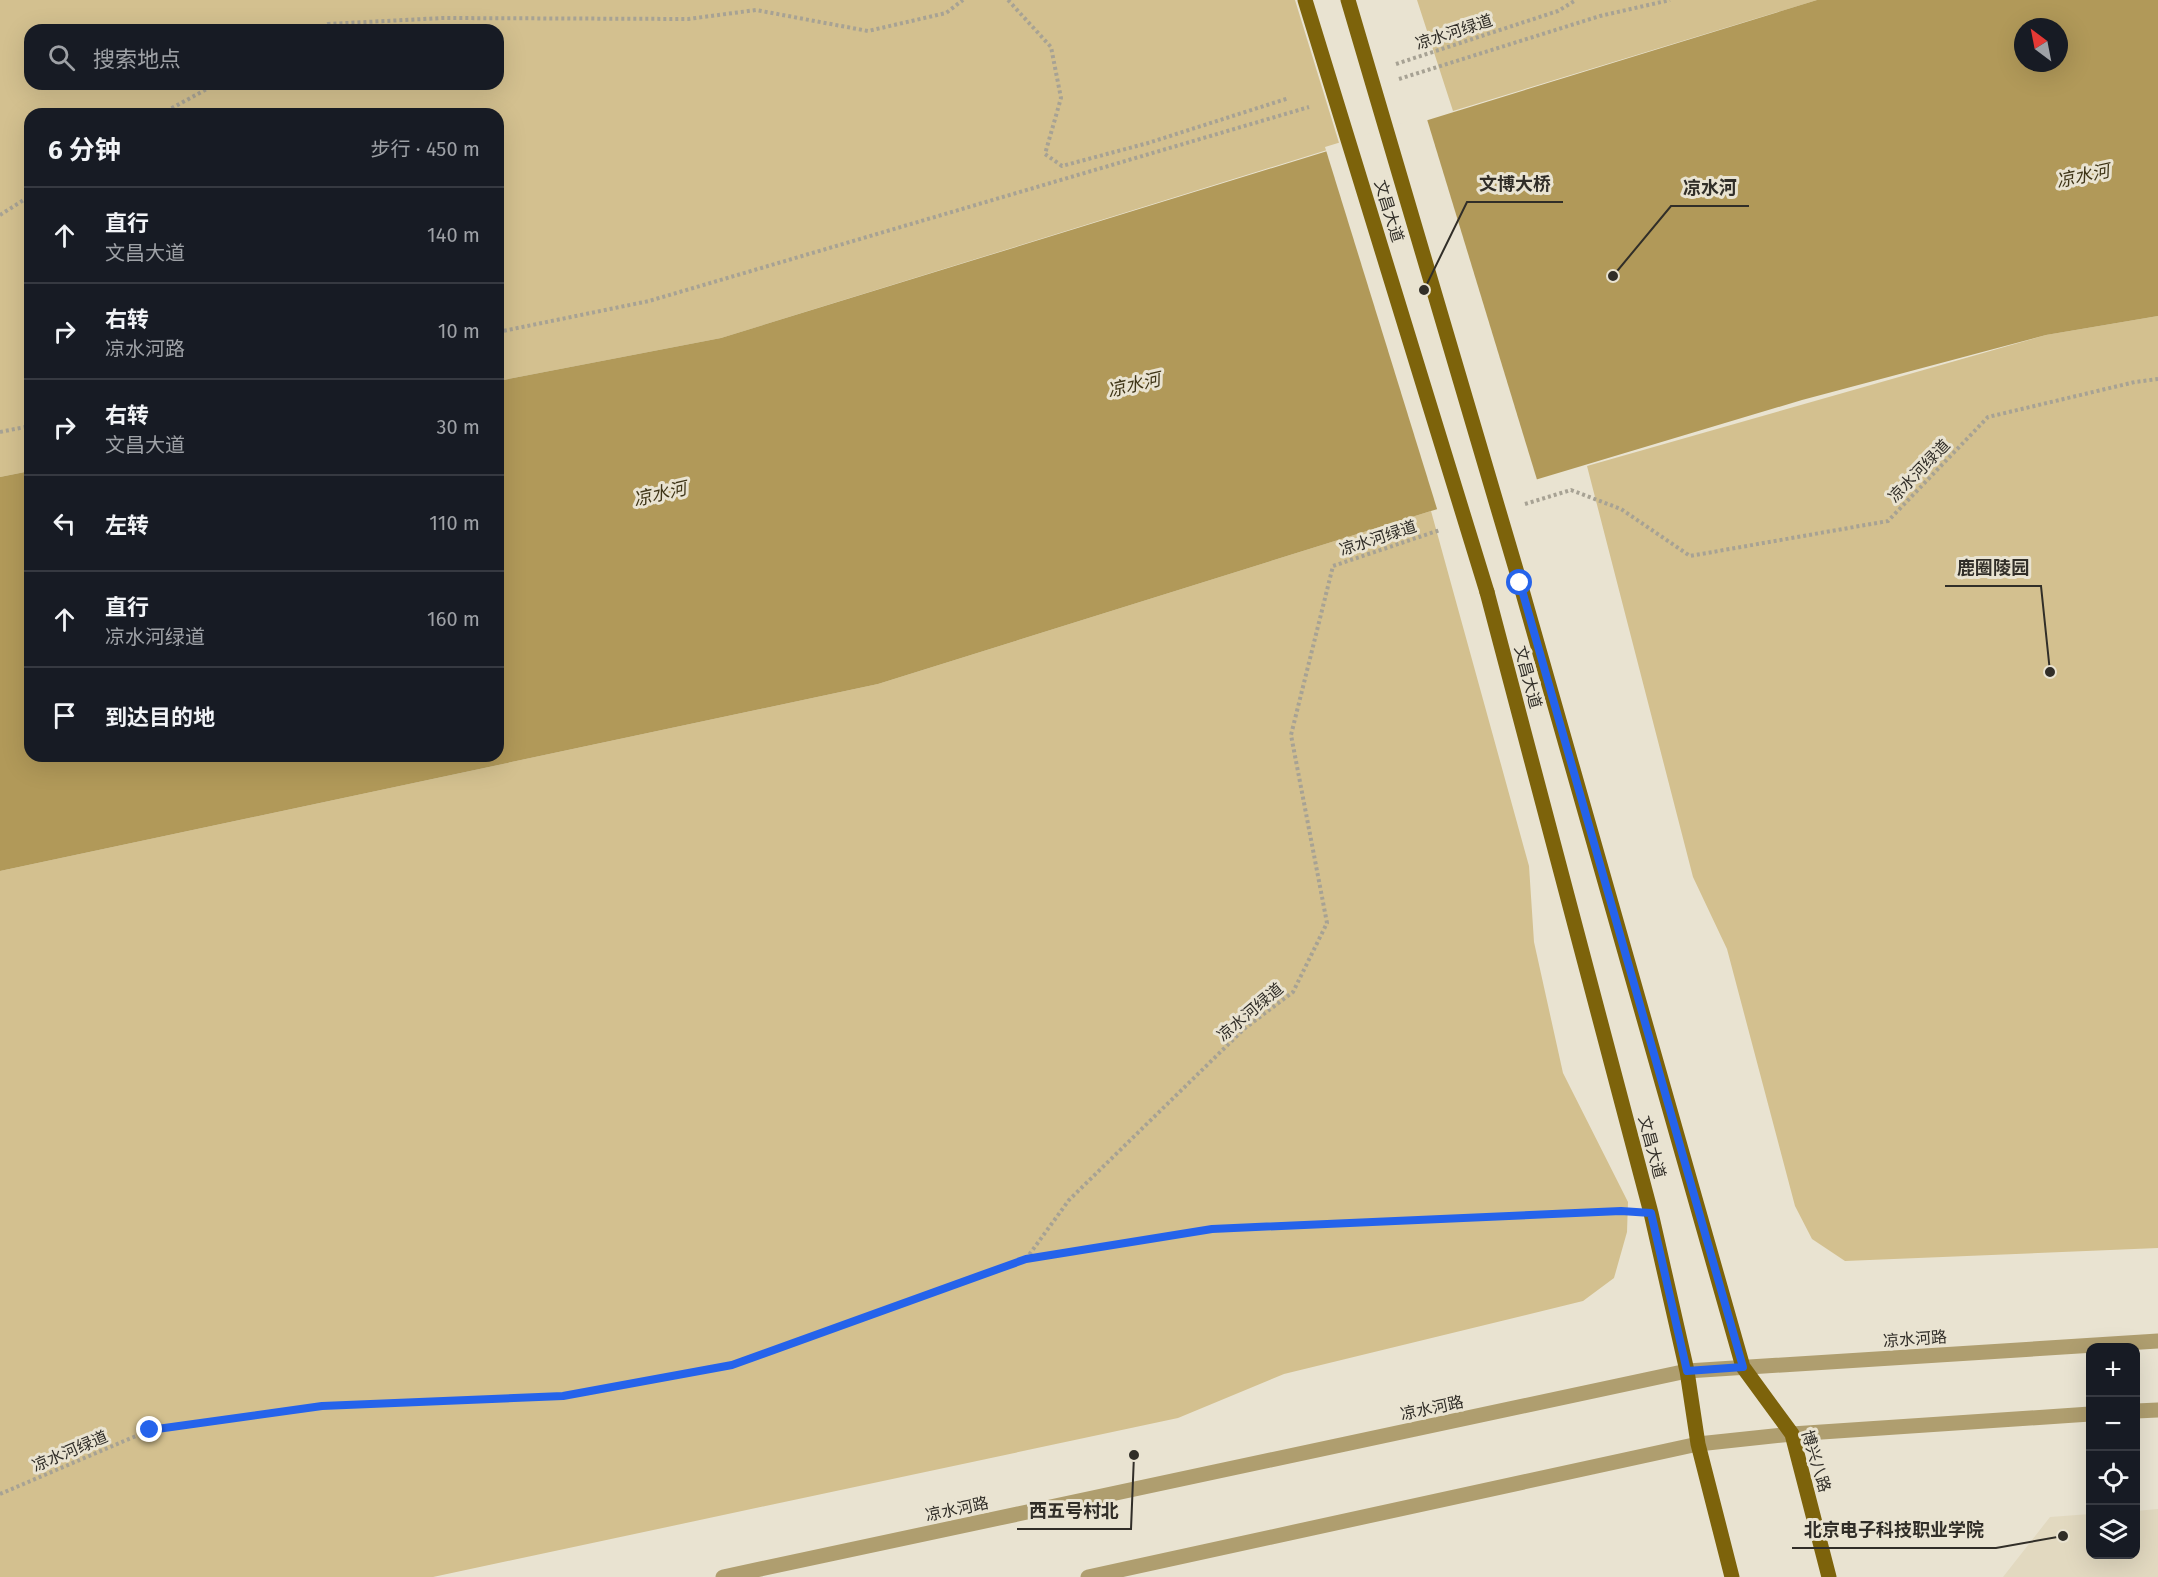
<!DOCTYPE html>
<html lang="zh">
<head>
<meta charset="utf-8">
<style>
	:root { --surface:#171b24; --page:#20242c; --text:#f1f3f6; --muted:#9ea1a6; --line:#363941 }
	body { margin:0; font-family:"Fira Sans","Noto Sans SC",sans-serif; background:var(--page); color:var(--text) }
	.controls { position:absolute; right:18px; bottom:18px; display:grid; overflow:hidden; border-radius:12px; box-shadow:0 6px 24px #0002 }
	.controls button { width:54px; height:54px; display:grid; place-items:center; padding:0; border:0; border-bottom:2px solid var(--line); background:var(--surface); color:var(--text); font:30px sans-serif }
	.compass { position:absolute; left:2014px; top:18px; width:54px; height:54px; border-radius:50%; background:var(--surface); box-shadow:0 6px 24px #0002; rotate:328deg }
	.stop { position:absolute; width:18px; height:18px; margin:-14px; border:4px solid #2563eb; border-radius:50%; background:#fff }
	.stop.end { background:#2563eb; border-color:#fff; box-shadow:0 2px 6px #0008 }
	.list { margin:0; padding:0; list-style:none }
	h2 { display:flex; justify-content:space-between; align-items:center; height:78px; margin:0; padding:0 24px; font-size:26px }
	h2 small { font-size:20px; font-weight:400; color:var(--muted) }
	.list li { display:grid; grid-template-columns:39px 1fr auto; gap:18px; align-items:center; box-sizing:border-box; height:96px; padding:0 24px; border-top:2px solid var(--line) }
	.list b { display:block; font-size:22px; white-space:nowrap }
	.list p { margin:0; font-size:20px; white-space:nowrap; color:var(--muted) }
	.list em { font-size:20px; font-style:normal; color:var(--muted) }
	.icon { flex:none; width:33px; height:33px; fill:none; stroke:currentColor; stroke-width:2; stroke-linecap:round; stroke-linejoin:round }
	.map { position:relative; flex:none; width:2158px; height:1577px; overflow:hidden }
	.search { position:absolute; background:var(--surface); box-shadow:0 6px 24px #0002; left:24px; top:24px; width:480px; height:66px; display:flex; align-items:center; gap:15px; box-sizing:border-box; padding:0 21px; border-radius:18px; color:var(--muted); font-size:22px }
	.panel { position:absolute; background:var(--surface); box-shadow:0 6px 24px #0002; left:24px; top:108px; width:480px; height:654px; border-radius:18px }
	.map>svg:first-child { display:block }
	.built { fill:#e2d9c0 }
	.green { fill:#d3c08f; fill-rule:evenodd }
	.water { fill:#b19959; fill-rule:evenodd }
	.pier { fill:#e9e3d1 }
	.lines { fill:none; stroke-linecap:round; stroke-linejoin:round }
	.path { stroke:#a7a294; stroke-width:4; stroke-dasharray:3 3; stroke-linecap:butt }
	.minor { stroke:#af9e6f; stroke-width:15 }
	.major { stroke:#7d630b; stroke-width:15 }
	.major-bridge { stroke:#7d630b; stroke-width:15 }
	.route { stroke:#2563eb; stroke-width:8 }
	.labels { text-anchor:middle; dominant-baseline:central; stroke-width:6; stroke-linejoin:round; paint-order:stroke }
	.street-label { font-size:16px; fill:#312e28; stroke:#e9e3d1 }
	.water-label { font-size:18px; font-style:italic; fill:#3f3517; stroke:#e9e3d1 }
	.leader { fill:none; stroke:#312e28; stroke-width:2 }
	.callout-dot { fill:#312e28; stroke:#e9e3d1; stroke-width:2 }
	.callout-label { font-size:18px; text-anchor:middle; font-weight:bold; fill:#312e28; stroke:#e9e3d1; stroke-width:6; stroke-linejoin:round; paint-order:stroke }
</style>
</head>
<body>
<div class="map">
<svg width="2158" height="1577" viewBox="0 0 2158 1577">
	<rect width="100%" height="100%" fill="#e9e3d1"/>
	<path class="built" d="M2158,1509V1577H2003L2050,1517L2090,1514V1554H2136V1511Z"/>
	<path class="green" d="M0,0H1295L1340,146L721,338L498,381V114H30V471L0,477ZM30,30H498V84H30Z
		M1417,0H1817L1453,111Z
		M2158,316V1248L1845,1261L1812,1239L1795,1206L1727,949L1693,877L1587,466L2046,335Z
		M1431,511L1529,866L1534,942L1563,1073L1628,1202L1627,1232L1614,1278L1583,1301L1284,1374L1178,1418L433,1577H0V871L878,684Z"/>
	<path class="water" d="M1817,0H2158V316L2046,335L1802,400L1431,511L878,684L0,871V477L30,471V756H498V381L721,338ZM2023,27H2059V63H2023Z"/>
	<path class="pier" d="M1426,116L1538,483L1438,512L1325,147Z"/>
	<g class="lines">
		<path class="path" d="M1008,0L1051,47L1061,98L1045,154L1062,166L1148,143L1289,98
			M317,30L328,24L443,18L688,19L756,10L868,31L946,13L963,0
			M1396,64L1558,11L1576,0
			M1399,79L1600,16L1670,0
			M161,114L216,84
			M0,215L30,196
			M498,332L649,301L1309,107
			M0,432L30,426
			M1525,504L1571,490L1621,509L1690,556L1888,521L1988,417L2135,382L2158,379
			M1027,1259L1212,1229L1623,1211
			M0,1494L150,1430L322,1406L563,1396L732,1365L1026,1259L1069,1200L1244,1029L1293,992L1327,923L1291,735L1333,566L1440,530"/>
		<path class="minor" d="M2136,1411L2158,1410
			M723,1577L1687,1371L2158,1341
			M1088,1577L1698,1444L1792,1434L2090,1414"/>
		<path class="major" d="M1520,583L1743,1367L1792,1434L1829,1577
			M1487,592L1651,1213L1687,1371L1698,1444L1732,1577"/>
		<path class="major-bridge" d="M1305,0L1487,592
			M1348,0L1520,583"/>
	</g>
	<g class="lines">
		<path class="route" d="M150,1430L322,1406L563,1396L732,1365L1026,1259L1212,1229L1621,1211L1651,1213L1687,1371L1743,1367L1520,583"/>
	</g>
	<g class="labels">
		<g class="street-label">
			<text transform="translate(1454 32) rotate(-18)">凉水河绿道</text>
			<text transform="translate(1389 211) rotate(73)">文昌大道</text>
			<text transform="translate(1919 471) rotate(-46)">凉水河绿道</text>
			<text transform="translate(1378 538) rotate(-18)">凉水河绿道</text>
			<text transform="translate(1528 677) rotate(75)">文昌大道</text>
			<text transform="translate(1250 1012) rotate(-40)">凉水河绿道</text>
			<text transform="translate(1652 1147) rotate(75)">文昌大道</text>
			<text transform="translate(1915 1339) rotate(-4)">凉水河路</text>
			<text transform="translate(1432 1408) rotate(-12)">凉水河路</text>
			<text transform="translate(70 1451) rotate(-23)">凉水河绿道</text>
			<text transform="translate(1816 1461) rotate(73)">博兴八路</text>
			<text transform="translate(957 1509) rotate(-12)">凉水河路</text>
		</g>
		<g class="water-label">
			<text transform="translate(2083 176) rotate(-12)">凉水河</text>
			<text transform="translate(1134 385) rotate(-13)">凉水河</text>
			<text transform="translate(660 494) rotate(-13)">凉水河</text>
		</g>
	</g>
	<path class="leader" d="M1424 290L1467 202H1563M1613 276L1671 206H1749M2050 672L2041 586H1945M1134 1455L1131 1529H1017M2063 1536L1996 1548H1792"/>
	<g class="callout-dot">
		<circle cx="1424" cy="290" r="6"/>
		<circle cx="1613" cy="276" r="6"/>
		<circle cx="2050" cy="672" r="6"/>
		<circle cx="1134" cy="1455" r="6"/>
		<circle cx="2063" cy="1536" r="6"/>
	</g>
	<g class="callout-label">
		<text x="1515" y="190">文博大桥</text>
		<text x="1710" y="194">凉水河</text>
		<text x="1993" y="574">鹿圈陵园</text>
		<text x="1074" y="1517">西五号村北</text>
		<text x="1894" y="1536">北京电子科技职业学院</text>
	</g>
</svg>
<div class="controls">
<button>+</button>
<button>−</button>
<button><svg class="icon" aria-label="locate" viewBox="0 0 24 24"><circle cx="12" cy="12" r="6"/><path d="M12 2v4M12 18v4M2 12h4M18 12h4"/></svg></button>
<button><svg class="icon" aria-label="layers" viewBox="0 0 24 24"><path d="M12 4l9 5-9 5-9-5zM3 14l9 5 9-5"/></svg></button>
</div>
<svg class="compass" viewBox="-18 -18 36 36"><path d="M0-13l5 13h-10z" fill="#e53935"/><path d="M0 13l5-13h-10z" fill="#9ea1a6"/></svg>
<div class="stop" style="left:1520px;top:583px"></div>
<div class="stop end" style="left:150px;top:1430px"></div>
<div class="search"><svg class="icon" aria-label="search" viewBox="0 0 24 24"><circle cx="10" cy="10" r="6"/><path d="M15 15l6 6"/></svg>搜索地点</div>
<section class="panel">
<h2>6 分钟<small>步行 · 450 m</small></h2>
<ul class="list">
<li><svg class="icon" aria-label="ahead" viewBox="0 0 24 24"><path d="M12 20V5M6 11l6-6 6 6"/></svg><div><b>直行</b><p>文昌大道</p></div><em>140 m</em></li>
<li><svg class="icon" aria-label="right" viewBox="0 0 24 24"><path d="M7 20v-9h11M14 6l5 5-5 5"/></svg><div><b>右转</b><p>凉水河路</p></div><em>10 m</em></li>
<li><svg class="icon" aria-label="right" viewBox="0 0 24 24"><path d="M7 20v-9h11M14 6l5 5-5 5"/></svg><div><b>右转</b><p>文昌大道</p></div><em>30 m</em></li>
<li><svg class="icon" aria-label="left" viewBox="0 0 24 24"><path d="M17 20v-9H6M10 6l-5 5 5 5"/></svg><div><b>左转</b></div><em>110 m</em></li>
<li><svg class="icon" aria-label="ahead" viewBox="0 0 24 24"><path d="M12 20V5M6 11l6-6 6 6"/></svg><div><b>直行</b><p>凉水河绿道</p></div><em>160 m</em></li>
<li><svg class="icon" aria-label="arrive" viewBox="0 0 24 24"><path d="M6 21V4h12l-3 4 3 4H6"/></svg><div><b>到达目的地</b></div></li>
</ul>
</section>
</div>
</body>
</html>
